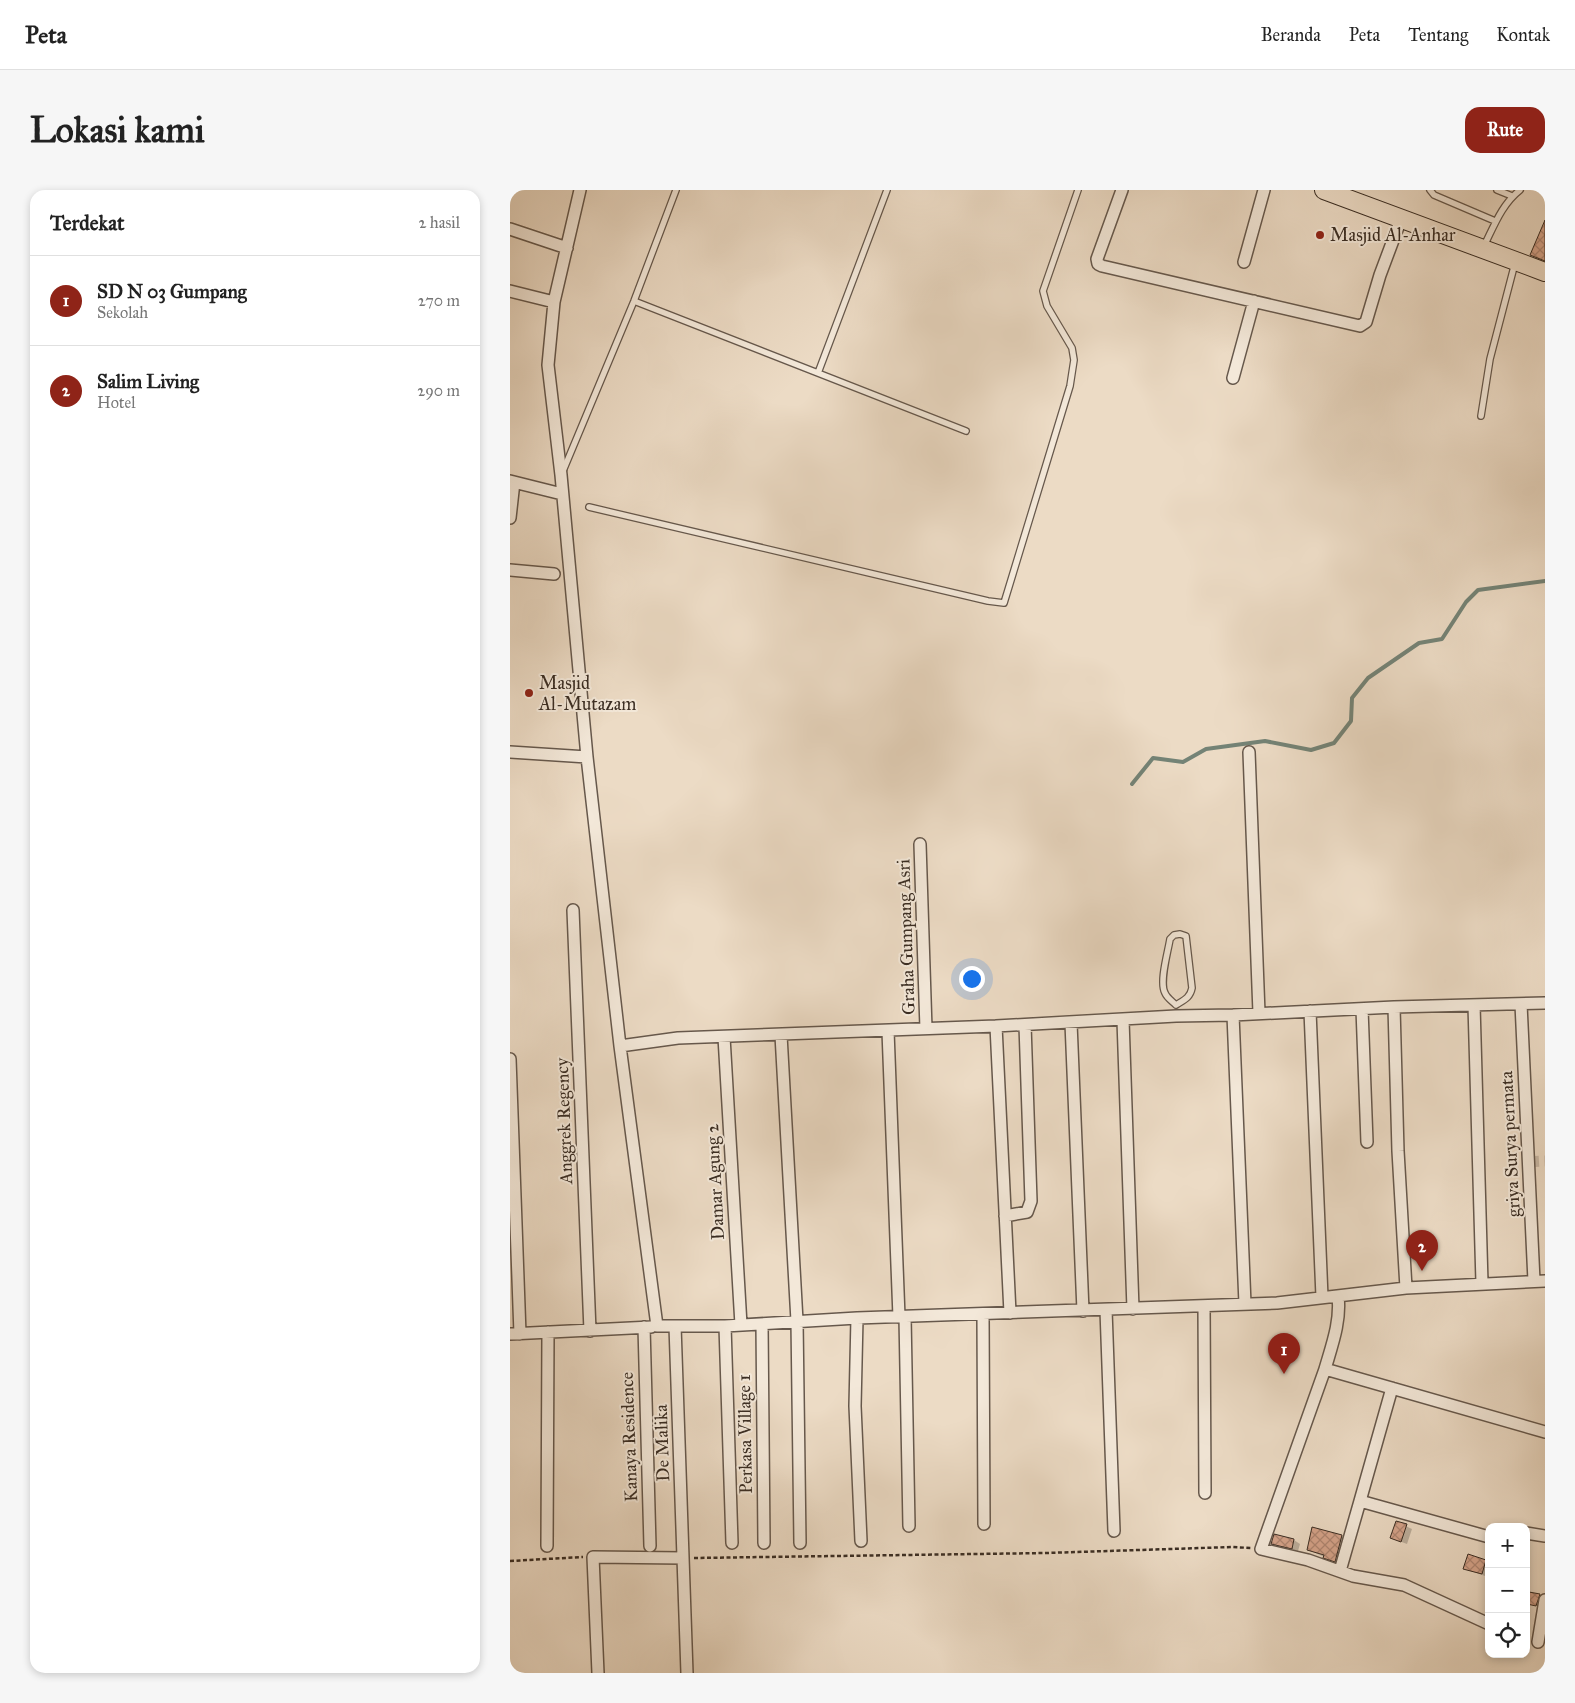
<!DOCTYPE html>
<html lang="id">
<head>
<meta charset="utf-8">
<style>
	:root { --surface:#fff; --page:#f6f6f6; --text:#222; --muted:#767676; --line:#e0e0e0; --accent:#8f2418 }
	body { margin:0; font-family:"IM FELL Great Primer",serif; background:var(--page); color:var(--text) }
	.controls { position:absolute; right:15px; bottom:15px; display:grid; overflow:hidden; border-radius:10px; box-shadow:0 2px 8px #0003 }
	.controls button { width:45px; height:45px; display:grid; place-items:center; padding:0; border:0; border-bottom:1px solid var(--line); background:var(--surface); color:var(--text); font:25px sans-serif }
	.you { position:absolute; left:461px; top:788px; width:18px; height:18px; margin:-12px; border:4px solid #fff; border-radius:50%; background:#1a73e8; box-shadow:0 0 0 8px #1a73e833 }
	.badge { display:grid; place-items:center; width:32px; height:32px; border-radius:50%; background:var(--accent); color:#fff; font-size:16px; font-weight:700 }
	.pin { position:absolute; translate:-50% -41px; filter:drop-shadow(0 1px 2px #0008) }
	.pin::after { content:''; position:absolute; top:26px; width:18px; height:15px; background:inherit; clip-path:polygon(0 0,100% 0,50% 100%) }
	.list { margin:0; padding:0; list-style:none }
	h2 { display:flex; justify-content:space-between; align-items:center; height:65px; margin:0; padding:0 20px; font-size:21px }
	h2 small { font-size:16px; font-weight:400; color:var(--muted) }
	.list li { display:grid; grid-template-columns:32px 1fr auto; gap:15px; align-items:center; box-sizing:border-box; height:90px; padding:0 20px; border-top:1px solid var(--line) }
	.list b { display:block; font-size:19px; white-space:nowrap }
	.list p { margin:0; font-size:16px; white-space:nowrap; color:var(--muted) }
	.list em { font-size:16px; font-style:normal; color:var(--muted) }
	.icon { flex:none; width:28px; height:28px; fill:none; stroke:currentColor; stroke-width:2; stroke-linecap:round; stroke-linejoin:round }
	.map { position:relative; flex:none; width:1035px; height:1483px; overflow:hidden; border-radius:15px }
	header { display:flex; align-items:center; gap:30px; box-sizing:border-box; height:70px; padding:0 25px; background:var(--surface); border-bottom:1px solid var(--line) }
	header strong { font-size:24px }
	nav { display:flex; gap:28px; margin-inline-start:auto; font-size:18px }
	.intro { display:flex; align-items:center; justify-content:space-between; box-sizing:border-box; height:120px; padding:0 30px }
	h1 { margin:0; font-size:35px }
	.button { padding:12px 22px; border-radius:15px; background:var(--accent); color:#fff; font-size:18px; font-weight:700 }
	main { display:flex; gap:30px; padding:0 30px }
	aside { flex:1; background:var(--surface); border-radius:15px; box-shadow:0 2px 8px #0003 }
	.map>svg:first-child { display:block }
	.shadow { fill:#0003 }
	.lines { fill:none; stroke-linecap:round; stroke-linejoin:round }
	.stream { stroke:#748376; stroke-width:4 }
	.building { fill:url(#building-cross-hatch); stroke:#3a2d23 }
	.street-tunnel { stroke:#c8b8a5; stroke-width:11; stroke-dasharray:11 5.5; stroke-linecap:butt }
	.lane-casing { stroke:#66584c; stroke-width:8 }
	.street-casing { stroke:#66584c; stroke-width:14 }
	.primary-casing { stroke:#3a2d23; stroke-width:20 }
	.path { stroke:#3a2d23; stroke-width:2.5; stroke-dasharray:4 2.5; stroke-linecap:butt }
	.lane { stroke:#f3e8d9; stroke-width:5.5 }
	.street { stroke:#f3e8d9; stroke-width:11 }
	.primary { stroke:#ecdbc5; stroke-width:18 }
	.poi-dot { fill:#8f2418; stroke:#f3e8d9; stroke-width:2 }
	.labels { text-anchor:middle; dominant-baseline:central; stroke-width:4; stroke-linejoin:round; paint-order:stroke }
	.poi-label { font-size:18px; fill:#3a2d23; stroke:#f3e8d9; text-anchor:start }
	.street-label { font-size:18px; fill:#3a2d23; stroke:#f3e8d9 }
</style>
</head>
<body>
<header>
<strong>Peta</strong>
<nav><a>Beranda</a><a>Peta</a><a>Tentang</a><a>Kontak</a></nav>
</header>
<div class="intro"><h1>Lokasi kami</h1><a class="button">Rute</a></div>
<main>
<aside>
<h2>Terdekat<small>2 hasil</small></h2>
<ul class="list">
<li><span class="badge">1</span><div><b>SD N 03 Gumpang</b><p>Sekolah</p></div><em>270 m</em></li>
<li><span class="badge">2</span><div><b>Salim Living</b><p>Hotel</p></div><em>290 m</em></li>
</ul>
</aside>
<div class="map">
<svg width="1035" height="1483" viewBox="0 0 1035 1483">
	<defs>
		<pattern id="building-cross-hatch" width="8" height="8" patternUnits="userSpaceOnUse" patternTransform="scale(1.25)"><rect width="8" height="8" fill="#d6a48b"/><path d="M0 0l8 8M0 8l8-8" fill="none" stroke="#af8671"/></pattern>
	</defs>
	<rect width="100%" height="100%" fill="#ecdbc5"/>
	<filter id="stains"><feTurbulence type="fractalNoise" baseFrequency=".004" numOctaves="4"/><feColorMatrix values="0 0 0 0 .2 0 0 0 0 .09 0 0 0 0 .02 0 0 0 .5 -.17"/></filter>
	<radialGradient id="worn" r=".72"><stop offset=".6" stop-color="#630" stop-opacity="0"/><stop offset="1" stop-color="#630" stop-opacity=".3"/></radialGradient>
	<path class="shadow" d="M887,1332L902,1339L897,1354L881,1348Z
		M803,1339L832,1346L838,1350L831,1374L798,1360Z
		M765,1346L784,1350L790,1354L788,1361L768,1356L762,1353Z
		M976,1371L979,1373L978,1387L955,1379Z
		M1020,1403L1032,1407L1029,1416L1020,1414Z"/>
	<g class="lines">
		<path class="stream" d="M622,594L643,568L673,572L696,559L755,551L801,560L824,553L841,531L842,508L858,488L909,453L932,449L956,412L968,400L1035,391"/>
	</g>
	<path class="building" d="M1035,30V71L1020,65Z
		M886,1331L897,1334L891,1352L880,1348Z
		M802,1337L832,1345L825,1372L813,1368L814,1365L797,1360Z
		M764,1344L784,1349L782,1359L761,1354Z
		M958,1364L976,1370L972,1384L953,1379Z
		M1019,1402L1030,1404L1026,1416L1017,1414Z"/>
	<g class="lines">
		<path class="street-tunnel" d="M1018,972L1035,971"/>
		<g class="lane-casing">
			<path id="lane" d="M920,0L924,5L985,31
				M987,0L1002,6
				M974,56C984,36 992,14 1010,0
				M124,111L456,241
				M308,183L377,0
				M971,226L980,169L1005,73
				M53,281L124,111L166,0
				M79,317L478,411L494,413L560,196L564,170L562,158L537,116L533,101L568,0
				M670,744L676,746L682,798C680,808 674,810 666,815C662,811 657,808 655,803C649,792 658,762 660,749L664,745Z"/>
		</g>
		<g class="street-casing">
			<path id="street" d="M70,0L44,112L38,175L51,285L77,567L110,856L147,1136H215L347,1128L767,1113L896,1098L1035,1091
				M612,0L587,69L588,74L592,76L850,136L856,132L870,85L891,29
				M0,39L57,58
				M734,72L754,0
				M0,101L44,112
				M723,188L744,111
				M0,291L52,304
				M0,328L4,292
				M0,380L44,384
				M0,562L77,567
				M739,562L749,823
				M410,654L416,839
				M63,720L80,1141
				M1011,814L1024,1091
				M964,815L972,1093
				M884,817L888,961L896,1098
				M852,819L857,952
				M800,821L812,1107
				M723,825L735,1114
				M613,830L623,1119
				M561,833L573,1121
				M486,836L500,1123
				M378,841L389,1127
				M271,845L287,1131L290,1353
				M214,847L231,1135
				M110,856L168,848L486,836L666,826L723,825L884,817L1035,813
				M0,869L10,1144
				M495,1026L517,1022L521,1011L515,835
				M828,1106C831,1131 822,1155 815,1179L1035,1242
				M694,1116L695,1303
				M596,1120L604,1341
				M473,1124L474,1334
				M395,1127L399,1336
				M347,1128L345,1216L351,1351
				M252,1134L254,1353
				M165,1136L177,1483
				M215,1136L222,1353
				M134,1137L140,1356
				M0,1144L141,1137
				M815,1179L751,1359L798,1370L843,1386L894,1395L979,1434
				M882,1198L850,1311L979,1347
				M1016,1343L1035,1346
				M37,1356L38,1142
				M830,1381L850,1311
				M1028,1452L1035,1410
				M88,1483L83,1367L173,1368"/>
		</g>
		<g class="primary-casing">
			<path id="primary" d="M814,0L1035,82"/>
		</g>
		<path class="path" d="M184,1368L536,1363L722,1357L741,1358
			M0,1371L73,1367"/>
		<use href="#lane" class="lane"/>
		<use href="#street" class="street"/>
		<use href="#primary" class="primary"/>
	</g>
	<g class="poi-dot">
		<circle cx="810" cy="45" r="5"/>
		<circle cx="19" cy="503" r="5"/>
	</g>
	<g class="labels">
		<g class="poi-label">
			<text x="820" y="45">Masjid Al-Anhar</text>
			<text x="29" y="493">Masjid<tspan x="29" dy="21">Al-Mutazam</tspan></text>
		</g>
		<g class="street-label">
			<text transform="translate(396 747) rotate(-92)">Graha Gumpang Asri</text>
			<text transform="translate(54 931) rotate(-92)">Anggrek Regency</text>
			<text transform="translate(1000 954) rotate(-93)">griya Surya permata</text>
			<text transform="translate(205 992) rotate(-93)">Damar Agung 2</text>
			<text transform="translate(235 1244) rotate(-91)">Perkasa Village 1</text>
			<text transform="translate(119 1247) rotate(-92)">Kanaya Residence</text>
			<text transform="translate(152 1253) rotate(-92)">De Malika</text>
		</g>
	</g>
	<rect width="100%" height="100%" filter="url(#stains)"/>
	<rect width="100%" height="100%" fill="url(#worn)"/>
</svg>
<div class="controls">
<button>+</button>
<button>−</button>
<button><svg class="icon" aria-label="locate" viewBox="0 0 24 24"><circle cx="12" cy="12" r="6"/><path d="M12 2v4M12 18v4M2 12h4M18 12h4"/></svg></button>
</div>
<div class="you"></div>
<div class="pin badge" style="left:774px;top:1184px">1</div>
<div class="pin badge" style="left:912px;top:1081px">2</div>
</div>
</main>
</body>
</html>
